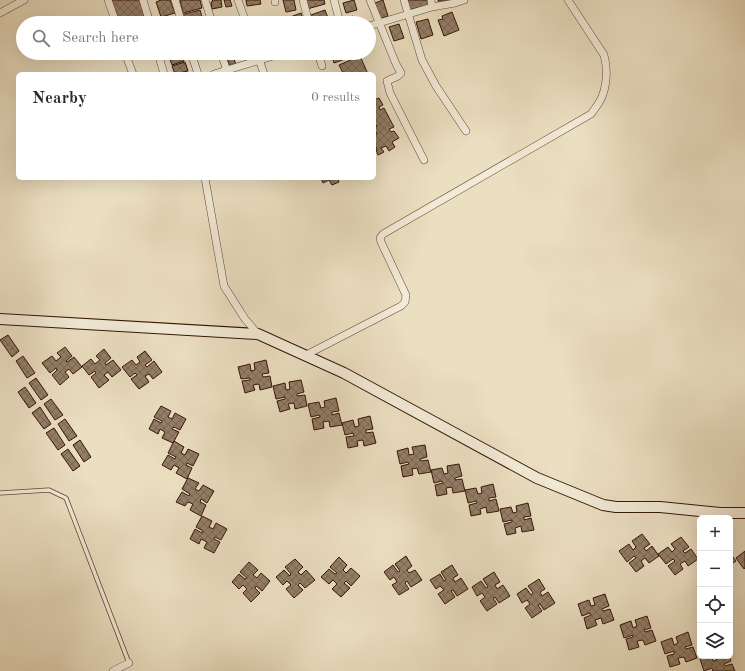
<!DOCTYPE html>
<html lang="en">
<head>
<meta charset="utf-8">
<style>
	:root { --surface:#fff; --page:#f2f2f3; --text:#2b2b33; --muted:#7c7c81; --line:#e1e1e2 }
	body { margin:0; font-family:"Old Standard TT",serif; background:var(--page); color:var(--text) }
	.controls { position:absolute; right:12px; bottom:12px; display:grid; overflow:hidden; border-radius:6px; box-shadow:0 4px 16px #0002 }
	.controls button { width:36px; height:36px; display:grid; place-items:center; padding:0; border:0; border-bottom:1px solid var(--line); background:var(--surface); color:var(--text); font:20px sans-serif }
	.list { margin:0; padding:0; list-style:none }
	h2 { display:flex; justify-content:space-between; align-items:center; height:52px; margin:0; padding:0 16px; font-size:17px }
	h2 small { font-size:13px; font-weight:400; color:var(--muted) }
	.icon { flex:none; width:22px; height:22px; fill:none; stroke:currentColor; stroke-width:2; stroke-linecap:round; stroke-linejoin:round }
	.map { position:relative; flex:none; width:745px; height:671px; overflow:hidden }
	.search { position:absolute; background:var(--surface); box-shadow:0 4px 16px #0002; left:16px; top:16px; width:360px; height:44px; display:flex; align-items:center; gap:10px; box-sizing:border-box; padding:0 14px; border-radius:22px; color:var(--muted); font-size:15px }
	.panel { position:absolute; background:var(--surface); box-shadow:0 4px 16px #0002; left:16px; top:72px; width:360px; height:108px; border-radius:6px }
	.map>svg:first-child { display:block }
	.building { fill:url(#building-cross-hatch); stroke:#341507 }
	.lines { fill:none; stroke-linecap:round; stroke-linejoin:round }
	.lane-casing { stroke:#624836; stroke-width:5 }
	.street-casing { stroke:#624836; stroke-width:8 }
	.secondary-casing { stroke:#341507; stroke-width:12 }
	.lane { stroke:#f2ead7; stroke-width:3.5 }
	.street { stroke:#f2ead7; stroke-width:7 }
	.secondary { stroke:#f2ead7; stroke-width:10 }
</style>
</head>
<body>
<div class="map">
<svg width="745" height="671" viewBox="0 0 745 671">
	<defs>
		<pattern id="building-cross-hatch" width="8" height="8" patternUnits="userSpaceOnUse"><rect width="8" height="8" fill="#937e68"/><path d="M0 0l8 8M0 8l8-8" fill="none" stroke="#796654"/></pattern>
	</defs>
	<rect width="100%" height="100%" fill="#ebdfc1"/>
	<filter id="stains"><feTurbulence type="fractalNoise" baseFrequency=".005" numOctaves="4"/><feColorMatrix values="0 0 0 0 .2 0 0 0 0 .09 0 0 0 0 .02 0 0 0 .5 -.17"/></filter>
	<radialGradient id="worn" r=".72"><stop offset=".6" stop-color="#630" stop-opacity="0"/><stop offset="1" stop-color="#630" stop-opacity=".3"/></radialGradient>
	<path class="building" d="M110,0H140L146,16L125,23H119Z
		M161,0H170L175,13L161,17L156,2Z
		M180,0H200L202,8L183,13Z
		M212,0H221L222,7L212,9L211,2L213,1Z
		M224,0H230L232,6L226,7Z
		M246,0H260L261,4L247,6Z
		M283,0H294L296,10L286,12Z
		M305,0H324L325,4L307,9Z
		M354,0L357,10L346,13L343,3Z
		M383,0L388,16L380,19L375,3Z
		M406,0H429L430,5L409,10Z
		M438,0H449V2L439,4Z
		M200,10L203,20L192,23H183L181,15Z
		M325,10L328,18L316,23H311L308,16Z
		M452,12L459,30L444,36L438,20L443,19L442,16Z
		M301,13L304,23H283L282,20Z
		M353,16L356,23H347L346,19Z
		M428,19L433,35L421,39L416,22Z
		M399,24L404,38L394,41L389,27Z
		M369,30H371L373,35L369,36Z
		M129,53H138L139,56L130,58Z
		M141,53H152V55L146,57V54L141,55Z
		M163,53H177L164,57Z
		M181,53L184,61L172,65L169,57Z
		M225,53H232L236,65L230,67Z
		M331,53H343L345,59L334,63Z
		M351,53H361L352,56Z
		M360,56L368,74H341L343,73L339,65Z
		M185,62L188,71L175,74L172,66Z
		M379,98L383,105L379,107L380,110L384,108L394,127L389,129L391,132L394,131L399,138L392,142L395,147L389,151L386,146L381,148L384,152L378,155L376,150L377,149L375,145L374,146V135L377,134L374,128L377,126L376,125L374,126V100Z
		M321,178H339L338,179L339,182L332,185L329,180L323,183Z
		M8,335L19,351L12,357L0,340Z
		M65,347L72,356L66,361L67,362L74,357L82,367L73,374L69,369L65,372L69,377L60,385L52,375L57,370L56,368L50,373L42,363L52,356L56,361L61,357L57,353Z
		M104,349L111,358L105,363L106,365L113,360L121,370L112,377L108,372L104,375L109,380L99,388L91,377L96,373L95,371L89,375L82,366L91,359L95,364L100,360L96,356Z
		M145,351L152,360L145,365L147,367L154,361L162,372L153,379L149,374L145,376L149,382L139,389L131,379L137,375L135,373L130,377L122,367L132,360L136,365L140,362L137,357Z
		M23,356L35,373L27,378L16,361Z
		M266,360L269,373L262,374L263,377L270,376L272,387L260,390L259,384L253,385L255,390L245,393L242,381L250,380V378L241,379L238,367L250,364L251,371L255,370L254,363Z
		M36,378L48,395L41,400L29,383Z
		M301,380L304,392L297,394V396L305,395L307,406L295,409L294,403L288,404L290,409L280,412L277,401L285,399V397L276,399L273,386L285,383L286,390L290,389L289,382Z
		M25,387L36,403L29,408L18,392Z
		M336,398L339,411L332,412V415L339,413L342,425L330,427L329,421L323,422L324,428L314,430L312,419L320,417L319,415L311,417L308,404L319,402L321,408L325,407L324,401Z
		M51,399L63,415L55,420L44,404Z
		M161,406L171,411L168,417L172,419L175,413L186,419L180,430L174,427L172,429L179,432L173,443L162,438L165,432L160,429L158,434L149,429L154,419L161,423L162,421L154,417Z
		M40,407L51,424L44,429L32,413Z
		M370,416L373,429L366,430V433L373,432L376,443L364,446L363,440L357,441L358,446L348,448L346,437L354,436L353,433L345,435L342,423L353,420L355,427L359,426L358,419Z
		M65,419L77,436L69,441L58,424Z
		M54,428L65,445L58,450L46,433Z
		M80,440L91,457L84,462L73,445Z
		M174,441L184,447L181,453L185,455L188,449L199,454L193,466L187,463L186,465L192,468L187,479L176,473L179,468L174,465L171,470L162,465L168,455L175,459L176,457L168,453Z
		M425,445L427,457L420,459L421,461L428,460L431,472L419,474L417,468L412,469L413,475L403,477L401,466L409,464L408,462L400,464L397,451L408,448L409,455L414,454L412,447Z
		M68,449L80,466L73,471L61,454Z
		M459,464L462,476L455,478V480L462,479L465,491L453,493L452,487L446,488L447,494L437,496L435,485L443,483L442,481L434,483L431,470L442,468L444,474L448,473L447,466Z
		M188,478L199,483L195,489L199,491L203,485L214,491L207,503L201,499L200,502L206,505L201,516L190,510L193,504L188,502L185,506L176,502L182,492L189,496L190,494L182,489Z
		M493,484L496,497L489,498V501L496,499L499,511L487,513L486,507L480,509L481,514L471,516L469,505L477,503L476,501L468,503L465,490L476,488L478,494L482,493L481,487Z
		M528,503L531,516L524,517V520L531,518L534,530L522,532L521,526L515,528L516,533L507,535L504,524L512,522V520L503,522L500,509L511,507L513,513L517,512L516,506Z
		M202,516L212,521L209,527L213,529L216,523L227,529L221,540L215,537L214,539L220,542L214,553L204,548L207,542L201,539L199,544L190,539L195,529L202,533L203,531L196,527Z
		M642,534L650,544L644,548L646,551L652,546L659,556L649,563L645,558L641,561L644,566L636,572L629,563L636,558L634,556L627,562L619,551L629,544L633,550L636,547L632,541Z
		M681,537L689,547L683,551L685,553L691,549L698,559L688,566L685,561L680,564L683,569L675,575L668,566L675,561L673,559L666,564L658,554L668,547L672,552L675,549L671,544Z
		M745,551V568L744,569L736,558Z
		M730,553L736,561L730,565Z
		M406,556L412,566L407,570L409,573L415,570L422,580L411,587L407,581L405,583L409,589L399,595L392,585L397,582L394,577L390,580L384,572L393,565L398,572L400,571L395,564Z
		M339,557L347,565L343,570L346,573L351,568L360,576L351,586L346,581L344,583L350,588L341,597L332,589L337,584L333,580L329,584L321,577L329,569L335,574L337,573L330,567Z
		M295,559L303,567L298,572L301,575L306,570L315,580L305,588L300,583L298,585L303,590L294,598L286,589L291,585L287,581L283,585L276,577L284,570L290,576L291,574L285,567Z
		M249,562L258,570L253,575L257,578L261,573L270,581L262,591L256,586L255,588L260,593L251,602L243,593L247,589L243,585L239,589L232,582L239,574L245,579L247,578L240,572Z
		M452,565L458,575L453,578L455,582L461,578L468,589L457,596L453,590L451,591L455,597L445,604L438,594L444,590L440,586L436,589L430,580L440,574L444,581L446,580L441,572Z
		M494,572L500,582L495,585L497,589L503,585L510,596L499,603L495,597L493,598L497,604L487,611L480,601L485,597L482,593L477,596L472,587L481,581L486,588L488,587L483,579Z
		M539,579L545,589L540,592L542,596L548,592L555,603L544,610L540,604L538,605L542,611L532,618L525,608L530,604L527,600L522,603L517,594L526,588L531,595L533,593L528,586Z
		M605,594L609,606L602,609L603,611L610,609L614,620L603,624L601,618L595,620L597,625L587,629L584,618L591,615L590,613L582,616L578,604L589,600L591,606L595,605L593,598Z
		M647,616L651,628L644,630L645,632L652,630L656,641L645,645L643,640L637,641L639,647L629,650L626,639L633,637V635L624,638L620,625L631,621L633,628L637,626L635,620Z
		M688,632L692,645L685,647L686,649L693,647L697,658L686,662L684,657L678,658L680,664L670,667L667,656L674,654V651L665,654L661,642L672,638L674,645L678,643L676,637Z
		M708,656H711L713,661L717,660L716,656H729L731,661L724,664L725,666L732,664L735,671H712L713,670L712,668L704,671L700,659Z"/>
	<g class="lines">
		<g class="lane-casing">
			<path id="lane" d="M0,493L49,490L66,498L129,663"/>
		</g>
		<g class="street-casing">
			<path id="street" d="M108,0L116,23
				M143,0L150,23
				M175,0L182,23
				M205,0L212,23
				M238,0L246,23
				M275,0V2
				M303,0L309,23
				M334,0L340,23
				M370,0L396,64L401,73L398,76L387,81L390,93L424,160
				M404,0L422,60L436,86L466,131
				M432,7L455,3L464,0
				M0,13L24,0
				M369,26L432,7L431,0
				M125,53L133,74
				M158,53L164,74
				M191,53L198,74
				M221,53L228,74
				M257,53L264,74
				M318,53L322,66
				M214,74L283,53
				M205,178L224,286L245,319L258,334
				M306,355L401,306L405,302L406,295L381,242L380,238L383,234L591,114C594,110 597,106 600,101C607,88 608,69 604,55L568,0
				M113,671L129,663"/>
		</g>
		<g class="secondary-casing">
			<path id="secondary" d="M0,319L258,334L344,373L537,478L603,505L616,507H660L720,513H745"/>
		</g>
		<use href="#lane" class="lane"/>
		<use href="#street" class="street"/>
		<use href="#secondary" class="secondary"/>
	</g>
	<rect width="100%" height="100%" filter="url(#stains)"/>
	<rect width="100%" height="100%" fill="url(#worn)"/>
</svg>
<div class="controls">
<button>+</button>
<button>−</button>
<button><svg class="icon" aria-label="locate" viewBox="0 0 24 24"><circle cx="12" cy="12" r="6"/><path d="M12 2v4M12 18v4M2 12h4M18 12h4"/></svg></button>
<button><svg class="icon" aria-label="layers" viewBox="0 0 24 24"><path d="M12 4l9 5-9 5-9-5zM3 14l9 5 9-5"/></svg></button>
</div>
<div class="search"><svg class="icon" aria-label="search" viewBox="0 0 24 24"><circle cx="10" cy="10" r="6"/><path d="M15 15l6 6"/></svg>Search here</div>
<section class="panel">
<h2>Nearby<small>0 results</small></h2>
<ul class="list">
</ul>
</section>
</div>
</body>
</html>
